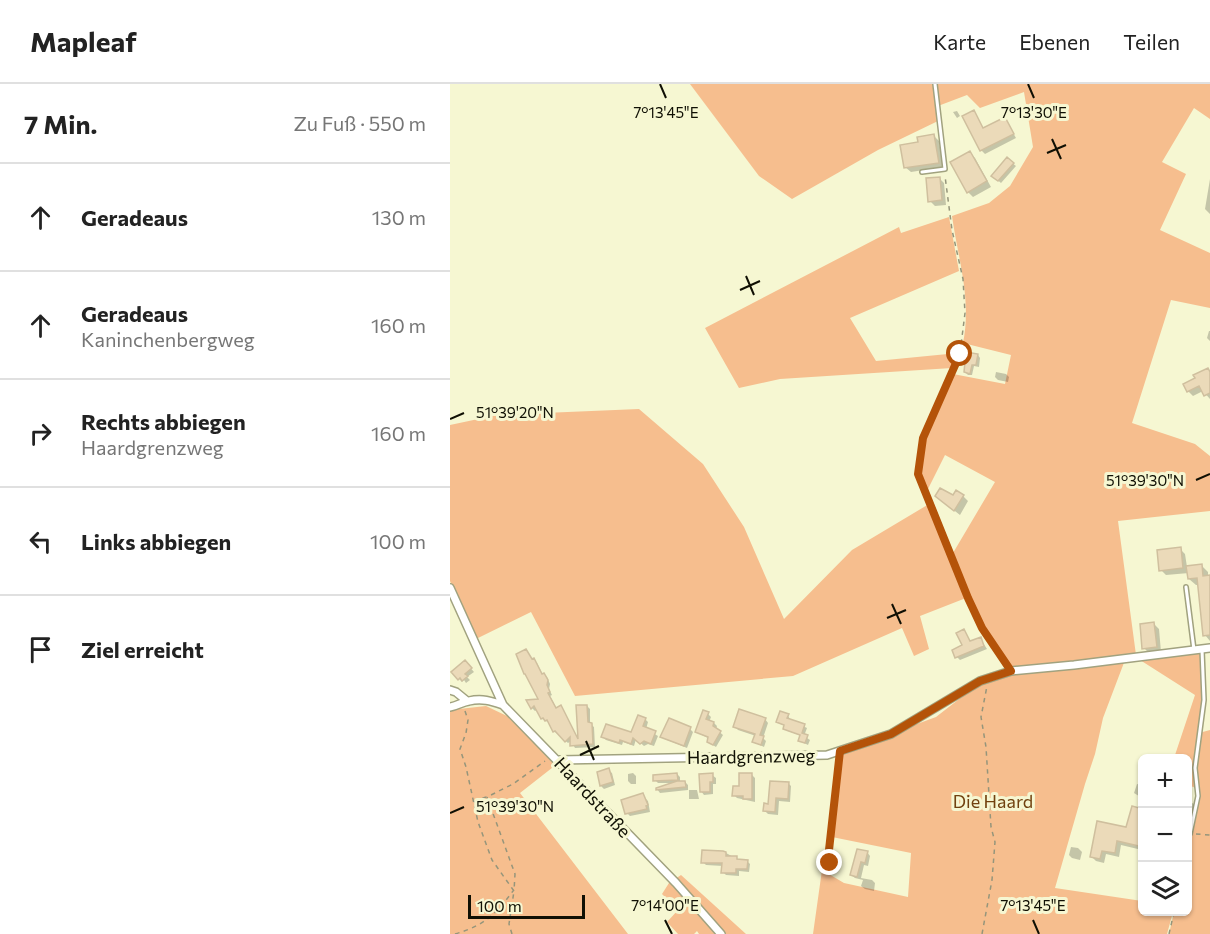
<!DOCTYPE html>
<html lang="de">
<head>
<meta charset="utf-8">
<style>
	:root { --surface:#fff; --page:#f2f2f2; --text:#222; --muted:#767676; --line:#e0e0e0 }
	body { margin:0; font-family:Commissioner,sans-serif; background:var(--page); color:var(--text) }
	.controls { position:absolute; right:18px; bottom:18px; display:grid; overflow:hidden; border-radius:9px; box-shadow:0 2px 4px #0004 }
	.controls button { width:54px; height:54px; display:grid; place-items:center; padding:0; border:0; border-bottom:2px solid var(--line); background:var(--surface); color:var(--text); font:30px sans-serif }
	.scale { position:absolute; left:18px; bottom:15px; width:117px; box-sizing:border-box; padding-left:6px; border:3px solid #101004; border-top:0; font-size:16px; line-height:21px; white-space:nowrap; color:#101004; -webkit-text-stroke:4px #f6f7d2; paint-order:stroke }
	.stop { position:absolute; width:18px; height:18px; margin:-14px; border:4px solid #b45309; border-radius:50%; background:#fff }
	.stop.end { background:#b45309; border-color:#fff; box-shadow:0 2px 6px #0008 }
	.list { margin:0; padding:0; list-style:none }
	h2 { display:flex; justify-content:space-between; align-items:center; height:78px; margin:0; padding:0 24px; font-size:26px }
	h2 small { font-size:20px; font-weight:400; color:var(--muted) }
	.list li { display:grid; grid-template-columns:39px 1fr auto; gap:18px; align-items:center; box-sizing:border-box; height:108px; padding:0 24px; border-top:2px solid var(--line) }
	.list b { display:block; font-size:22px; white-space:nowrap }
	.list p { margin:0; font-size:20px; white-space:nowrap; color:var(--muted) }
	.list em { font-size:20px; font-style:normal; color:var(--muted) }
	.icon { flex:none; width:33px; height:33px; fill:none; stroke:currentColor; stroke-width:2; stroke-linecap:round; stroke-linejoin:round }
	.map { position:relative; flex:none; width:760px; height:850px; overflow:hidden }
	header { display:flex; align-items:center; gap:36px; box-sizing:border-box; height:84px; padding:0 30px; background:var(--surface); border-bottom:2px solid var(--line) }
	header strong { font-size:28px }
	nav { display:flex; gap:33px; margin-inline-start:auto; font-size:21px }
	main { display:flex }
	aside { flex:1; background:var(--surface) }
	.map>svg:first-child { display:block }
	.green { fill:#f6be8e }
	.shadow { fill:#0003 }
	.building { fill:#ebdab9; stroke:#cfbf9e; stroke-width:1.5 }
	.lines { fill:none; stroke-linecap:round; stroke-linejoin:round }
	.lane-casing { stroke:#a1a27f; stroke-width:6 }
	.street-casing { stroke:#a1a27f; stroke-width:10 }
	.path { stroke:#95957b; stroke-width:1.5; stroke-dasharray:4.5 4.5; stroke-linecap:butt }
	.lane { stroke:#fff; stroke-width:3 }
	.street { stroke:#fff; stroke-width:7 }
	.route { stroke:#b45309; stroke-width:8 }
	.ticks { fill:none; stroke:#101004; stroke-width:2 }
	.labels { text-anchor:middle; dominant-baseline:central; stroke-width:6; stroke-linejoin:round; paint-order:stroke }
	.street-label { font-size:18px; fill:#101004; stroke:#f6f7d2 }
	.park-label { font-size:18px; fill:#71420f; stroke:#f6f7d2 }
	.ticks-label { font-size:15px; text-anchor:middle; fill:#101004; stroke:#f6f7d2; stroke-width:6; stroke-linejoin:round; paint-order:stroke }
</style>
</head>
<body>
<header>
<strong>Mapleaf</strong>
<nav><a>Karte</a><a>Ebenen</a><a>Teilen</a></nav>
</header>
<main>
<aside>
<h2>7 Min.<small>Zu Fuß · 550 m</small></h2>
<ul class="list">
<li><svg class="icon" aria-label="ahead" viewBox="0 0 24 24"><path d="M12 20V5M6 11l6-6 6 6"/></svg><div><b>Geradeaus</b></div><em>130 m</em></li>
<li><svg class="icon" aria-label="ahead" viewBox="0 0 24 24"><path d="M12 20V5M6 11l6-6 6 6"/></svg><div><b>Geradeaus</b><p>Kaninchenbergweg</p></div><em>160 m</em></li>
<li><svg class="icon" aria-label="right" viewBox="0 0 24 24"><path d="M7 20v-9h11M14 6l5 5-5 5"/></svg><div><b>Rechts abbiegen</b><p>Haardgrenzweg</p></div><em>160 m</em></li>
<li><svg class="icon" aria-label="left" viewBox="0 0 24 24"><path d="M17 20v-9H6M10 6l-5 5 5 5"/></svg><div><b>Links abbiegen</b></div><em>100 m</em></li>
<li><svg class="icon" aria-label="arrive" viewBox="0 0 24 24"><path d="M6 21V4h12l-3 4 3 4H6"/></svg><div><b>Ziel erreicht</b></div></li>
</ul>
</aside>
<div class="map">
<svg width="760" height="850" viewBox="0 0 760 850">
	<rect width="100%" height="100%" fill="#f6f7d2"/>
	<path class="green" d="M240,0H483L488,37L428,66L342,115L309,92Z
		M485,0H760V35L744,24L712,78L736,90L710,146L760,169V224L721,216L682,339L745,360L760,372V427L668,437L686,571L562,585L534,544L520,514L503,469L545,398L495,371L477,407L470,389L475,355L503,290L555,300L561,271L513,259C522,215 508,175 502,132L539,119L560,102L583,63L574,8L530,24L517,11L488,22Z
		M499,133L509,187L400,234L426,277L508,269L502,284L330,295L289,304L255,244L449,143L451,149Z
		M189,325L253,380L294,443L334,535L402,466L479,420L516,514L470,532L479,565L464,572L452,544L343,592L125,612L81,528L26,555L0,497V341L47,331Z
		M750,567L752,616L743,684L746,704L738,701V674H724L745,611L690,576Z
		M675,576L653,634L645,670L635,700L605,804L692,817V828H723L717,850H363L372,786L394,799L458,813L461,769L382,753L391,668L486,633L531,598L561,587Z
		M36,622L57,632L107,680L70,709L178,850H0V626Z
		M760,646V850H719L724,828H738V769L749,712L746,684L749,649Z
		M231,791L296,850H249L247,847L244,850H228L217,838L228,826L212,810L219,799Z"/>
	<path class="shadow" d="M507,27L510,32L507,34L503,28Z
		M524,28L534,45L555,35L566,54L535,70L531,66Z
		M484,52L489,57L493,83L461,88L455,83Z
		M520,69L525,74L541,103L523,113L518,108Z
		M557,75L566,82L551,99L543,92Z
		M489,94L494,99L496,121L485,122L480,117Z
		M760,95V130L755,125Z
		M759,247H760V257L757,254Z
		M528,271L530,274L529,283L524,282L522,291H518L515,288Z
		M758,286L760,288V315L753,307L743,312L738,307L747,295Z
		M546,288L556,290L559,293L558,298L548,296L545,293Z
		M513,412L518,417L510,431L492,417Z
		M730,465L735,470L737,483L751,481L758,488V493H760V557L755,551L749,501H746L739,495V489L716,491L711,486Z
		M704,540L709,545L711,568L699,569L694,564Z
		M514,547L521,558L530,554L537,565L510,576L507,573L514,562Z
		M76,567L82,577L87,579L93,591L97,593L100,600L99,605L102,611L100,612L107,625L113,626L130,658L137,622L140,625V640L144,643L145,663L125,664L121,657L118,659L104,647L99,639L92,634L88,625L85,627L82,624L90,616Z
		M18,581L24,588L17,593L20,596L16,599L14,596L12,598L3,588Z
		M258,630L261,633L259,638L264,639L267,642L266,645L273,651L266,663L258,658L260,655L246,648Z
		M338,631L340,636L357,644L354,652L360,656L358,661L350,657L352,652L338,647L335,642L327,638Z
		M195,635L198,638L196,645L208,652L204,662L198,660L194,662L186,655L184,662L173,658L172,661L156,656L153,653L182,650Z
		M315,635L318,639L313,654L316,657L314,663L304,658L306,652L288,646L285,642Z
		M240,645L243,648L237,664L215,655L212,652Z
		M158,686L162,689L165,701L154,705L151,702Z
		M183,689L186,692V700H181L178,697V690Z
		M227,690L230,693V700L235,698L238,701V706L210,709L207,705L228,699H208L205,696Z
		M262,691L266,694V700H263V710L254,711L251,707Z
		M302,691L305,694V718L287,714L284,711Z
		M338,699L341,702L340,718L329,717L328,731L318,730L315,727Z
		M687,700L692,701V714L684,709Z
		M239,706H247L249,715H239Z
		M191,710L198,717L200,728L180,732L177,729Z
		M738,716L745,721L742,743H738Z
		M692,726V766L671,761L669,773L656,770L654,779L646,777L641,772L677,745Z
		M621,763L628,764L632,768L630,776L622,774L619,771Z
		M417,768L420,772L418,782L414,781L411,794L422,796L425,799L424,807L415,805L411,802L413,796L405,794L401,791Z
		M276,769L289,776L297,777L300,780L299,788L289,787V792L276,791L273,788V782L256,781L253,778Z"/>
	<path class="building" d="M524,26L533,44L555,33L564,50L530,67L512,32Z
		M484,50L489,79L454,84L450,61L468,58L467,53Z
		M520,67L537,97L517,109L500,78Z
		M557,73L564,79L548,97L541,92Z
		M490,93L492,116L478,118L476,94Z
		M516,268L528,270L526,281H522L520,290L514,288Z
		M758,284L760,288V309L754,312L749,302L737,308L733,300L745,294L743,291Z
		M490,404L503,411L506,406L514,411L504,427L485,412Z
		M731,463L733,484L709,487L707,466Z
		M752,480L753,492L760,491V551L753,552L747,494L738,495L736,482Z
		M704,538L707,563L692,565L690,540Z
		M514,545L520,557L531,553L534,562L505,574L502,566L512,561L506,549Z
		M76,565L82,575L84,574L92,590L94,589L98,596L97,601L100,608L98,609L106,624L111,621L128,655L126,621H137L138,638L142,639L143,660L120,662V653L115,658L105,647L103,648L97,636L95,637L93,634L91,635L84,622L81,625L76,616L88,615L75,590H74L66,570Z
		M15,576L22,584L15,590L18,592L12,597L10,594L8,596L1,588Z
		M289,625L316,634L310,651L314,652L311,661L302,658L305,650L283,643Z
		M253,626L259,628L256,635L264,638L263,642L271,647L263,661L257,658L258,653L245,648Z
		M330,627L339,630L337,634L355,640L352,649L358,651L355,659L348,657L350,651L333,645L334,641L326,638Z
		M188,631L196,634L193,642L206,647L201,660L194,657L190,660L183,654L181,660L170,656L169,659L151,653L156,640L181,648Z
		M219,634L241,643L234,662L210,653Z
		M159,684L163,698L150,702L147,688Z
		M227,689L228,696L203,697V691Z
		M263,689V698H260V708H250L249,690Z
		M289,689H302V715H293V712H282L283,702H289Z
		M227,697H235L236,703L206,706V704Z
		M320,697L339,698L338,715L326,714L325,728L313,727L314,719L318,720Z
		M193,709L198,721L196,722L197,725L175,730L171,716Z
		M682,722L693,725V763L667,757L665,769L652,767L650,775L640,773L647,737L676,743Z
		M407,765L418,767L415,779L411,778L407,793L400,791Z
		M252,766L273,767L276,768V772H287V775L298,776L297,785H286V789H271L272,779H251Z"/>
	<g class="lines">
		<g class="lane-casing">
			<path id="lane" d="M472,88L495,85L485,0
				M479,416L518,514L532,544L561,587
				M736,503L744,566
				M740,750L748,712L745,684L754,616L752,566
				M386,783L380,779L379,767L390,668"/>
		</g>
		<g class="street-casing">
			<path id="street" d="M0,504L53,621
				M0,606L6,608L17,617
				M0,623C7,622 12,618 19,617C32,614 41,617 53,621L226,799L271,850
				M109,676L377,671L441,650L530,597L561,587L624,581L760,564"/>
		</g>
		<path class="path" d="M477,412L468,390L473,354L510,269L515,229L513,195L502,146L495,92
			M15,627L18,636L16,649L10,665L16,683L28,738L42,776L64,807L65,790L37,713L63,700L95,677
			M24,718L36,713
			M746,750L760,751
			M738,764L739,756
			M5,850C35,841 45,831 63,807
			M62,850L59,840L64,807
			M532,850L542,796L545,758L541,743L536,663L531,633L537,602
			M719,850L724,828"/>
		<use href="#lane" class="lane"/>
		<use href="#street" class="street"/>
	</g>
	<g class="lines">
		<path class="route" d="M380,779L379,766L390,667L441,650L530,597L561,587L532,544L518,514L468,390L473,354L510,270"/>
	</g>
	<path class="ticks" d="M210,0L216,14M578,0L584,14M602,55L611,75M597,69L616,61M296,192L304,211M290,206L310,197M0,335L14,329M746,396L760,390M442,520L451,540M437,534L456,526M136,657L144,676M130,671L149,662M0,729L14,723M215,836L222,850M583,836L589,850"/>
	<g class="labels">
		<g class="street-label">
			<text transform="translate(301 672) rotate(-1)">Haardgrenzweg</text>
			<text transform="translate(143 713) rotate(47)">Haardstraße</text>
		</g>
		<g class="park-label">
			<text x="543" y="717">Die Haard</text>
		</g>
	</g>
	<g class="ticks-label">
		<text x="216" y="34">7°13'45"E</text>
		<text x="584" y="34">7°13'30"E</text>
		<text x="65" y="334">51°39'20"N</text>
		<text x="695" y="402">51°39'30"N</text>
		<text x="65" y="728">51°39'30"N</text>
		<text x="215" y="827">7°14'00"E</text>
		<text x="583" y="827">7°13'45"E</text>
	</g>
</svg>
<div class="controls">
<button>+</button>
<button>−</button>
<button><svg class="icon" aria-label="layers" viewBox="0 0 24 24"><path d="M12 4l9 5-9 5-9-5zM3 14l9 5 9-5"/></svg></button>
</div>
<div class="scale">100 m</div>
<div class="stop" style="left:510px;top:270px"></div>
<div class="stop end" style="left:380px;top:779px"></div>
</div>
</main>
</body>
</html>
